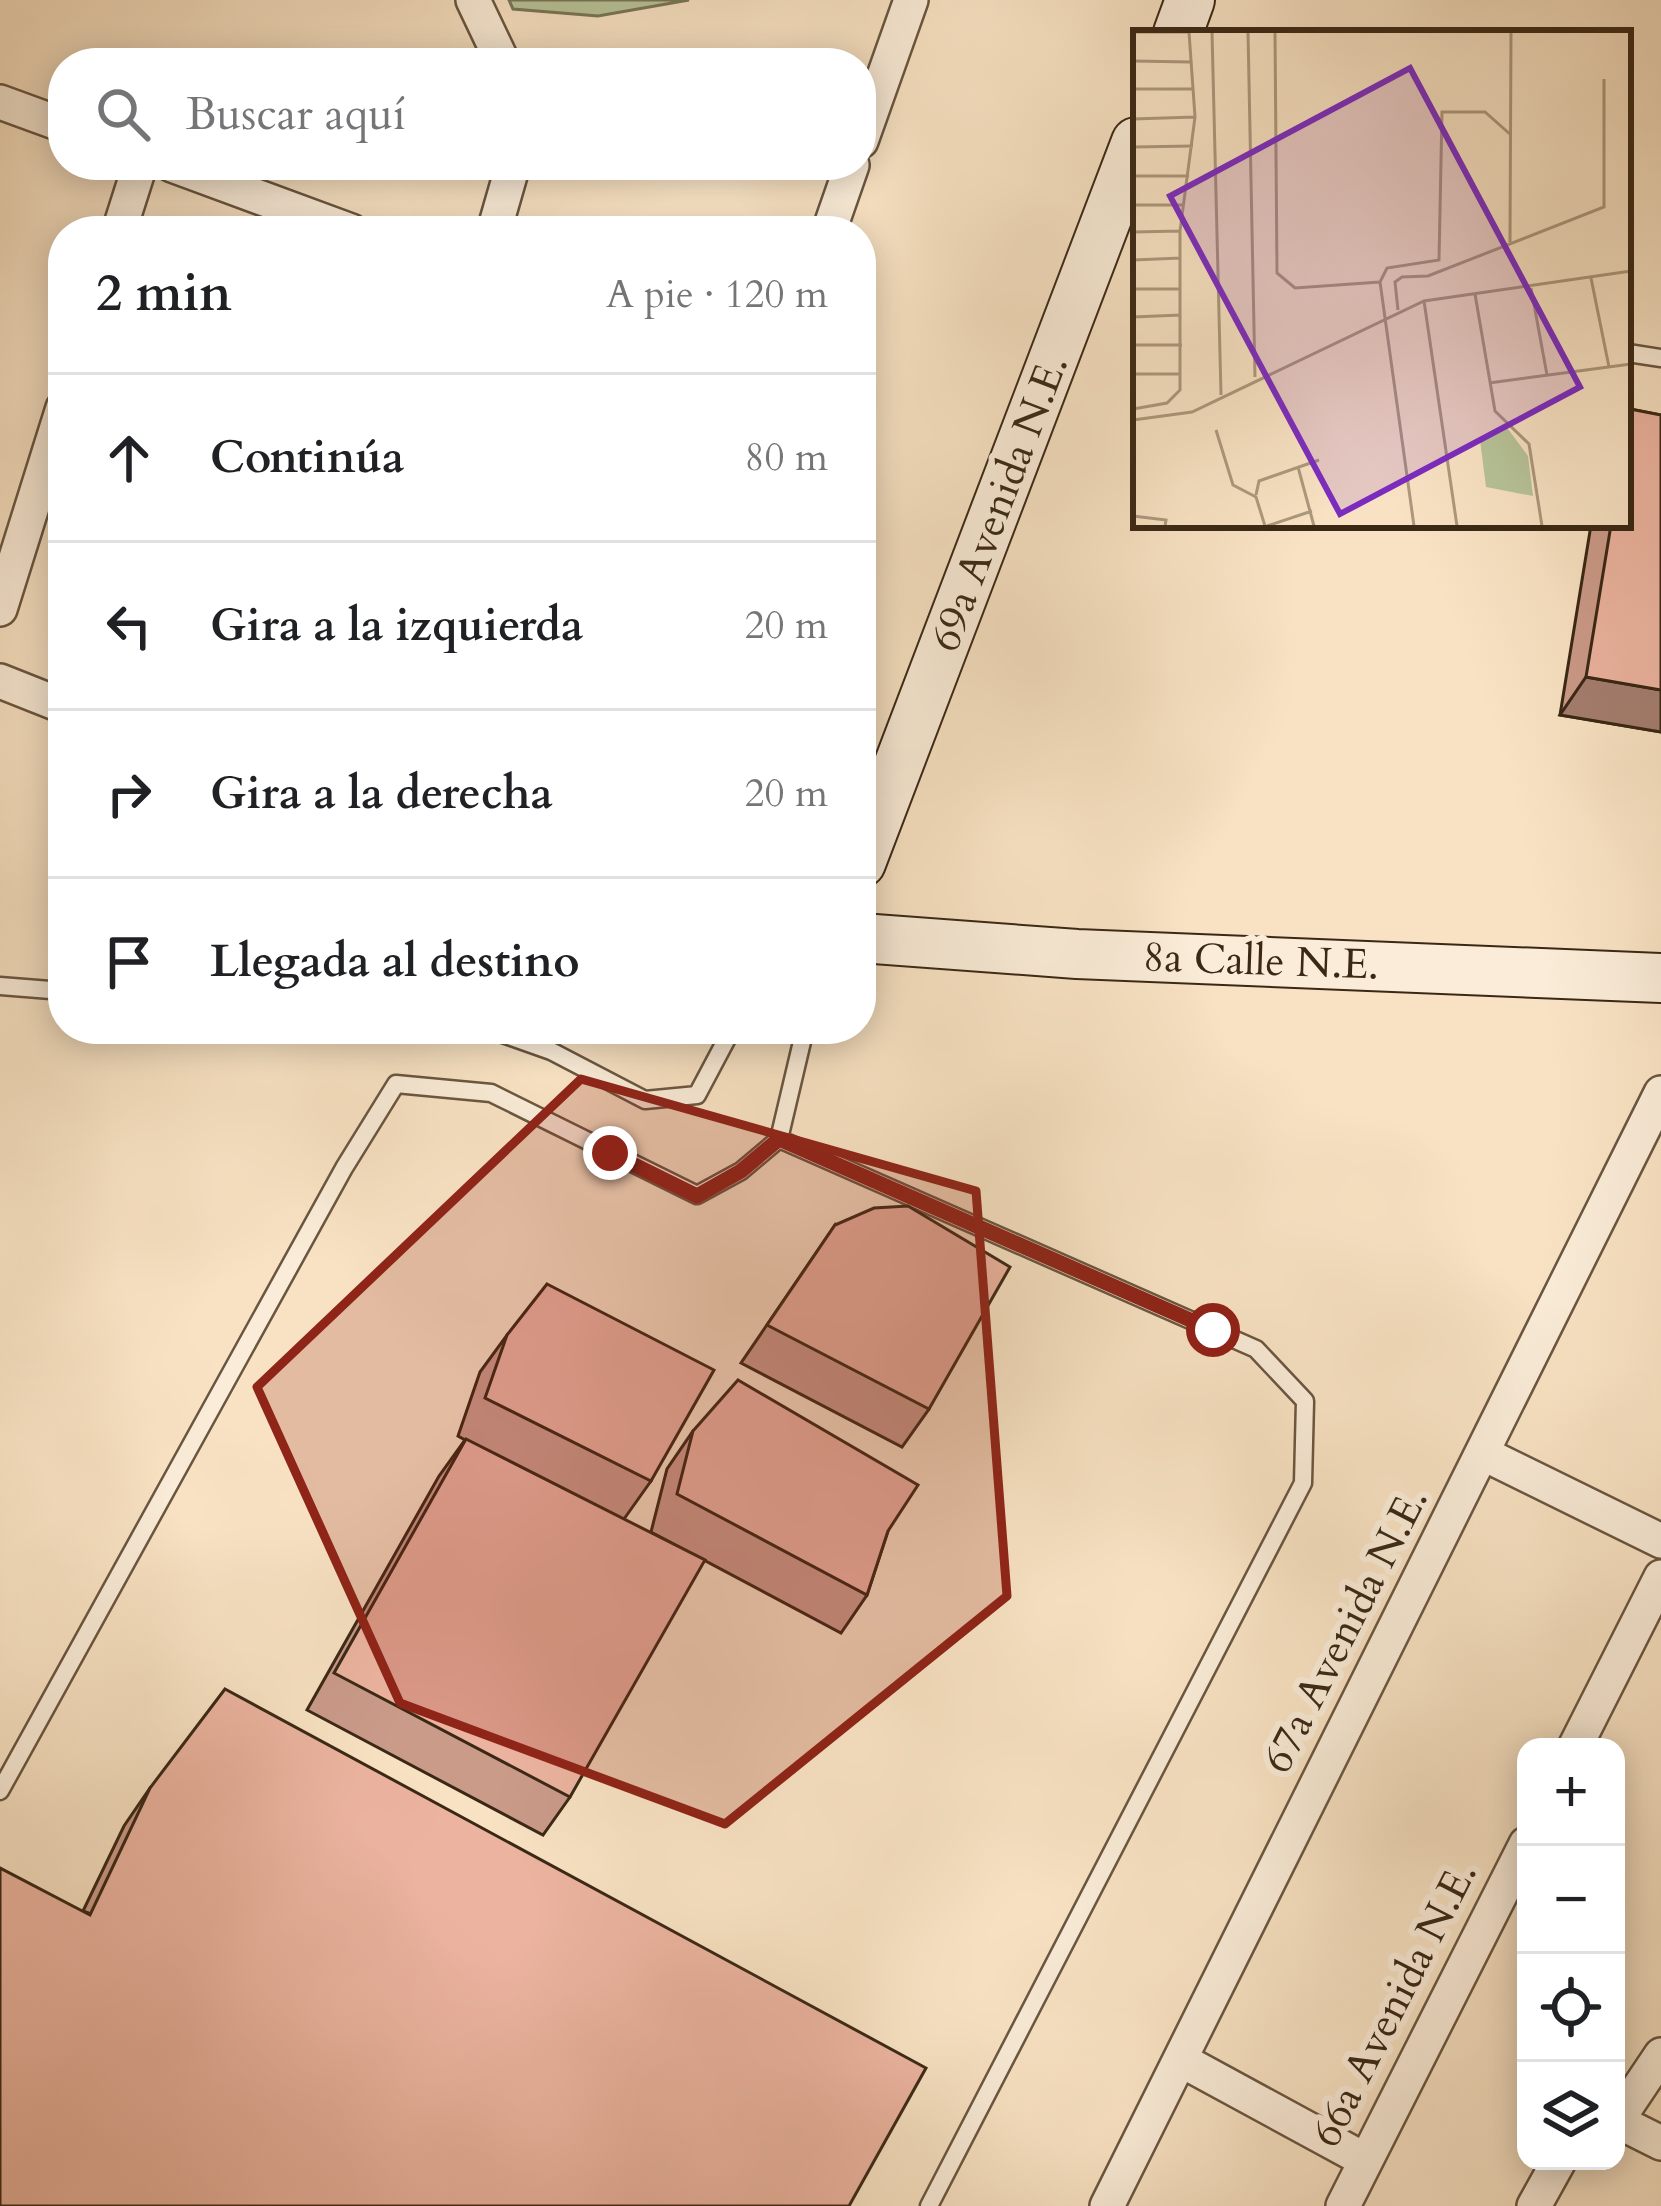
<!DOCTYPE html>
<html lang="es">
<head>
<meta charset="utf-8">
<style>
	:root { --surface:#fff; --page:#f2f2f2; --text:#202124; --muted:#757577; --line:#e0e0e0 }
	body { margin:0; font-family:Cardo,serif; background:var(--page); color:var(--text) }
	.controls { position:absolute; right:36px; bottom:36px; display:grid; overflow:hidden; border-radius:24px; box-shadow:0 6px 30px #0003 }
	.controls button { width:108px; height:108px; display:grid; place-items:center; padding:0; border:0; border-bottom:3px solid var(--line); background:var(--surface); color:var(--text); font:60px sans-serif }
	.stop { position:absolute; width:36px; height:36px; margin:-27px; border:9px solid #8f2418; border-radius:50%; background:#fff }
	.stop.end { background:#8f2418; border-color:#fff; box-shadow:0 3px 12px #0008 }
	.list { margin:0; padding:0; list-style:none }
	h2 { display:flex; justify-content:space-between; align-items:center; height:156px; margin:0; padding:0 48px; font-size:51px }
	h2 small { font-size:39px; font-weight:400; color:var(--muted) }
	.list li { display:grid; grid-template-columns:78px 1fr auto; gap:36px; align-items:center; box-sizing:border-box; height:168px; padding:0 48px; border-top:3px solid var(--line) }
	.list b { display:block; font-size:45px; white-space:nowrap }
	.list em { font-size:39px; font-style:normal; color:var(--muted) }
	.icon { flex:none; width:66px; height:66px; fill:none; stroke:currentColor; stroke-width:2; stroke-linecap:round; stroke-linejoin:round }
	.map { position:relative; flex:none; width:1661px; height:2206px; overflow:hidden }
	.search { position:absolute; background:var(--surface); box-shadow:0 6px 30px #0003; left:48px; top:48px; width:828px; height:132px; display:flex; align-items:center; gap:30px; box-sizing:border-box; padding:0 42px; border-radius:48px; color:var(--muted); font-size:45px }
	.panel { position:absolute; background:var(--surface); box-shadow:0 6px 30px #0003; left:48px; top:216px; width:828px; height:828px; border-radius:48px }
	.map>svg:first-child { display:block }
	.green { fill:#b7c499; stroke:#787657; stroke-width:3 }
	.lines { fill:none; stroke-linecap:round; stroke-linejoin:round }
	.lane-casing { stroke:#6a5640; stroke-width:21 }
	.street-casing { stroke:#6a5640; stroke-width:38 }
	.secondary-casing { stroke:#3a2815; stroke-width:52 }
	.lane { stroke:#faecd8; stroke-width:16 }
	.street { stroke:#faecd8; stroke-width:33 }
	.secondary { stroke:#faecd8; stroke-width:48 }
	.wall { fill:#cb9b8a; stroke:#3a2815; stroke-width:3 }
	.shaded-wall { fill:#a57e70; stroke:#3a2815; stroke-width:3 }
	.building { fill:#ecb4a0; stroke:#3a2815; stroke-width:3 }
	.route { stroke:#8f2418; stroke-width:15 }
	.marked { fill:#8f2418; fill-opacity:0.2; stroke:#8f2418; stroke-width:9; stroke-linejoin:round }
	.labels { text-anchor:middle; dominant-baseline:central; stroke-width:12; stroke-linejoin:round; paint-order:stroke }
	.street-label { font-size:42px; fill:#3a2815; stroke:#faecd8 }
	.inset-road { fill:none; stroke:#ac987d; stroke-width:3 }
	.view { fill:#7b2cbf; fill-opacity:0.15; stroke:#7b2cbf; stroke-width:6 }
	.inset-edge { fill:none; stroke:#3a2815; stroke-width:6 }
</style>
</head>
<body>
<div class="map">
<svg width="1661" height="2206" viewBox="0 0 1661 2206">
	<rect width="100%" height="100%" fill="#f8e2c3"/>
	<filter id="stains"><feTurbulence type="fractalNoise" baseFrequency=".00167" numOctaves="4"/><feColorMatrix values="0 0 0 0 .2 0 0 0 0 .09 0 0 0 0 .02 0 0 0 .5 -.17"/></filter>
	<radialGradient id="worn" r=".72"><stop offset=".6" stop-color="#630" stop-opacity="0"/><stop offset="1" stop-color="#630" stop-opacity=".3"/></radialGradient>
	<path class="green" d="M509,0H689L598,16L513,9Z"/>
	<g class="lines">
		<g class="lane-casing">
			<path id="lane" d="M1628,353L1661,358
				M0,986L63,991
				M464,1029L500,1033L551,1051L645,1100L697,1095L732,1029
				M779,1139L1256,1349L1305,1401L1303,1483L929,2206
				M0,1791L344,1168L396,1084L491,1093L697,1195L741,1171L779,1139L805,1029"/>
		</g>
		<g class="street-casing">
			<path id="street" d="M473,0L503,63
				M0,102L63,125
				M861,141L911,0
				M172,165L351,231
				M119,231L140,165
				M494,231L513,165
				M829,231L852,165
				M0,609L63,408
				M0,681L63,706
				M1484,1454L1661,1541
				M1575,1747L1661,1577
				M1181,2060L1365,2160
				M1617,2121L1661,2143
				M1616,2122L1661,2055
				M1107,2206L1661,1093
				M1343,2206L1526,1844
				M1534,2206L1559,2161"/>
		</g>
		<g class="secondary-casing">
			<path id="secondary" d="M1178,33L1190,0
				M861,863L1136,142
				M861,938L1077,954L1661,978"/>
		</g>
		<use href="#lane" class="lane"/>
		<use href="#street" class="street"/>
		<use href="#secondary" class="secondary"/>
	</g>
	<path class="wall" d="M1630,409L1661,415V732L1560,715L1591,525H1628V413Z
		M835,1225L929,1409L902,1447L741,1363Z
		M507,1335L651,1481L624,1519L570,1797L543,1835L307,1710L439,1476L465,1440L458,1436L480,1372Z
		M693,1431L888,1531L867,1595L841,1633L651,1532L667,1469Z
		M150,1788L849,2206L83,1911L124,1826Z"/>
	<path class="shaded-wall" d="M1586,677L1661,690V732L1560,715Z"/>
	<path class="building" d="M1630,409L1661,415V690L1586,677L1611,525H1628V424Z
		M908,1206L1010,1267L929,1409L767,1325L835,1225L874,1208Z
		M547,1284L714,1370L651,1481L485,1398L507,1335Z
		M738,1380L918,1485L888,1531L867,1595L677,1494L693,1431Z
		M466,1439L705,1560L570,1797L334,1673Z
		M225,1689L926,2068L849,2206H0V1868L90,1915L150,1788Z"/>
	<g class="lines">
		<path class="route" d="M610,1153L697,1196L741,1171L779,1139L1213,1330"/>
	</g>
	<path class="marked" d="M581,1079L976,1191L1007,1596L725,1824L400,1703L257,1387Z"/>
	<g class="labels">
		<g class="street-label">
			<text transform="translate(999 503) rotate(-69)">69a Avenida N.E.</text>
			<text transform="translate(1261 961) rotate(2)">8a Calle N.E.</text>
			<text transform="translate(1345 1630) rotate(-63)">67a Avenida N.E.</text>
			<text transform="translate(1394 2004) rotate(-63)">66a Avenida N.E.</text>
		</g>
	</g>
	<g transform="translate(1133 30)">
		<rect width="498" height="498" fill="#f8e2c3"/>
		<path d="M372,395L395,426L400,466L353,457L347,410Z" fill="#b7c499"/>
		<path class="inset-road" d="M0,2H57M79,2L88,365M115,2L122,347M142,2L144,243L162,258L247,252M0,31L58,32M0,59H60M0,89L62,87M0,117L60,116M0,146H56M0,175H50M0,202L47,201M377,212L378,2M0,230L48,228M458,248L476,337M398,258L414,345M0,259H48M342,264L362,381L396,414L409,496M291,271L324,496M265,280L262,252L269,247L295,246L471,177V49M0,287L48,285M0,315H49M0,344H48M356,353L498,334M0,379L34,373L47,360V201L62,87L56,2M0,390L59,382L291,271L498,241M83,400L100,455L123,467L132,496M165,437L181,496M123,465L126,451L186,430M0,486L33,490L32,496M134,496L179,481M281,496L247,252L254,238L306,230L309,82H352L378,105"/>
		<path class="view" d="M277,38L447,357L207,484L37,166Z"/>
		<rect width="498" height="498" class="inset-edge"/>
	</g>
	<rect width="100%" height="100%" filter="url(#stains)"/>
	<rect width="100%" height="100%" fill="url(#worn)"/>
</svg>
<div class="controls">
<button>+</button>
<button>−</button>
<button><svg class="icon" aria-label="locate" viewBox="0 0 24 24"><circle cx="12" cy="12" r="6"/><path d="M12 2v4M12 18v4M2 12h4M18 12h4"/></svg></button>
<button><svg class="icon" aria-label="layers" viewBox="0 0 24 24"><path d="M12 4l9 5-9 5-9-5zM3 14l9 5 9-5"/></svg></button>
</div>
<div class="stop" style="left:1213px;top:1330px"></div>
<div class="stop end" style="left:610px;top:1153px"></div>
<div class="search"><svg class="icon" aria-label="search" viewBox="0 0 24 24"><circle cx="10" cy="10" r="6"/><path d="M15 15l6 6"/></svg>Buscar aquí</div>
<section class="panel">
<h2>2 min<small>A pie · 120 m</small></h2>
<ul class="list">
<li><svg class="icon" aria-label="ahead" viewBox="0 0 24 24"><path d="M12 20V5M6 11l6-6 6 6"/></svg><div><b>Continúa</b></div><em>80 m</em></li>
<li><svg class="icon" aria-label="left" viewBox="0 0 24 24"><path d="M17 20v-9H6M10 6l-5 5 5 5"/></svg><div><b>Gira a la izquierda</b></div><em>20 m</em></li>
<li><svg class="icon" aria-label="right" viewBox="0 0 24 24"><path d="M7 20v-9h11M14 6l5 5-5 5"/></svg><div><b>Gira a la derecha</b></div><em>20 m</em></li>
<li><svg class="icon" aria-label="arrive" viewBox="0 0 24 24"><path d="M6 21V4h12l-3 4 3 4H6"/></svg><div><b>Llegada al destino</b></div></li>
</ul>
</section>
</div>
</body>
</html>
